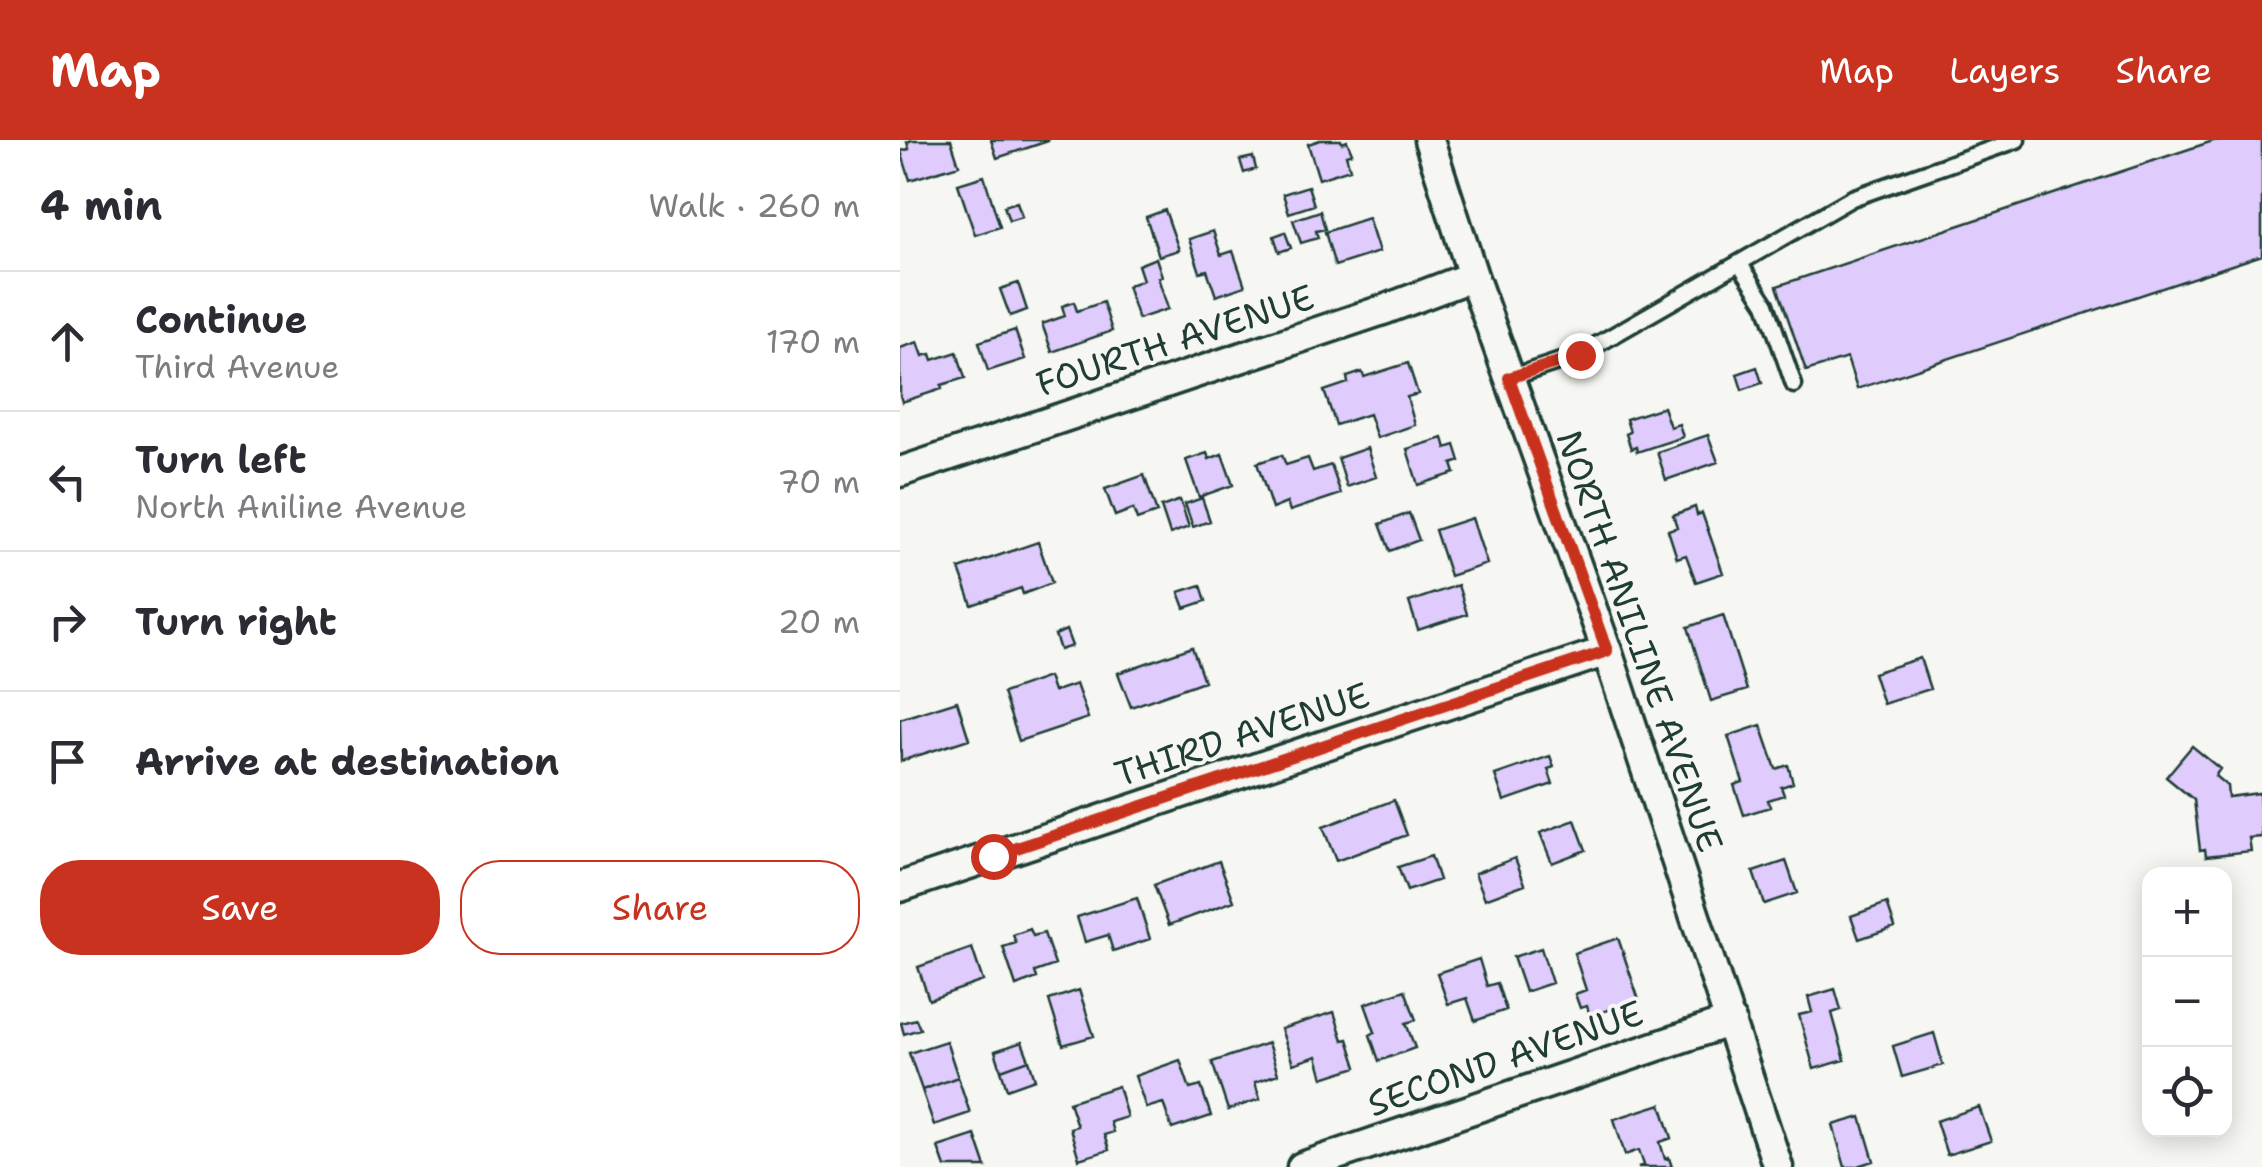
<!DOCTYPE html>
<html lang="en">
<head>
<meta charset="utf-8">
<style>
	:root { --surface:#fff; --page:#f2f2f3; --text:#2b2b33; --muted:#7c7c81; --line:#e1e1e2; --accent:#c8321e }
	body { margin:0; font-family:"Shantell Sans",sans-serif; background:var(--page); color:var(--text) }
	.controls { position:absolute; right:30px; bottom:30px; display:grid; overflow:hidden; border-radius:20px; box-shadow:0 5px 25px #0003 }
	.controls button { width:90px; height:90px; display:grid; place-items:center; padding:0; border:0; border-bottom:2px solid var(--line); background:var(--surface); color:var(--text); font:50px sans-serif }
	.stop { position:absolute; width:30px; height:30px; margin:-22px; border:8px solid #c8321e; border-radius:50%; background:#fff }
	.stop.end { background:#c8321e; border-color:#fff; box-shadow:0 2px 10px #0008 }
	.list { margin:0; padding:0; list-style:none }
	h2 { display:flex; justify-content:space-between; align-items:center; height:130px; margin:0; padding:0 40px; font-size:42px }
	h2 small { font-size:32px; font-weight:400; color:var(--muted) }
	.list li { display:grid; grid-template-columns:65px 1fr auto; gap:30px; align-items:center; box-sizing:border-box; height:140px; padding:0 40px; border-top:2px solid var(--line) }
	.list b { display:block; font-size:38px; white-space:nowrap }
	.list p { margin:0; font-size:32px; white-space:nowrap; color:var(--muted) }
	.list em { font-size:32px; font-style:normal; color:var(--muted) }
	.actions { display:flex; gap:20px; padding:30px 40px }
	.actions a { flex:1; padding:22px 0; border:2px solid var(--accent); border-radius:40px; text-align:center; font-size:35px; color:var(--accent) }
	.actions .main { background:var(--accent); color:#fff }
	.icon { flex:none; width:55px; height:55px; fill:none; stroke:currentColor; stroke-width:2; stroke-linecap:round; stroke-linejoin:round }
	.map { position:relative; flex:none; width:1362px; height:1027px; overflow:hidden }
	header { display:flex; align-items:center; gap:60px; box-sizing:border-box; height:140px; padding:0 50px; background:var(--accent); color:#fff }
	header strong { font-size:48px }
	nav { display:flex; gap:55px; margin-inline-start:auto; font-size:35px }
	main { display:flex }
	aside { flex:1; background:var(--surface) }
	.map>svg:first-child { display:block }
	.building { fill:#dfcbfc; stroke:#1f3d34; stroke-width:2.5 }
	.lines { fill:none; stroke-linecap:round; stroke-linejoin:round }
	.service-casing { stroke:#1f3d34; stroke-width:21 }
	.minor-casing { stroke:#1f3d34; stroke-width:35 }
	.service { stroke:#f6f6f2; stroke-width:14 }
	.minor { stroke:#f6f6f2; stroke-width:28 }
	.route { stroke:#c8321e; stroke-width:12 }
	.labels { text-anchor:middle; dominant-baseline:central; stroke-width:8; stroke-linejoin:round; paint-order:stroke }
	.street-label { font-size:35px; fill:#1f3d34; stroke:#f6f6f2 }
</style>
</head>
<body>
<header>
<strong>Map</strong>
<nav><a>Map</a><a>Layers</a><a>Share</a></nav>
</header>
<main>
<aside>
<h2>4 min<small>Walk · 260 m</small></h2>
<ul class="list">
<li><svg class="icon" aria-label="ahead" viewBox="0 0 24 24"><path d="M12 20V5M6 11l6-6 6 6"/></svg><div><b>Continue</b><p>Third Avenue</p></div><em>170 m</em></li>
<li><svg class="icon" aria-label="left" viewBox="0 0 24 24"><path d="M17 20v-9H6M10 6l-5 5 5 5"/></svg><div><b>Turn left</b><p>North Aniline Avenue</p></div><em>70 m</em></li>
<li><svg class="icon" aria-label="right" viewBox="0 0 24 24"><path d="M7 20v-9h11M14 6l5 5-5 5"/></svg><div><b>Turn right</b></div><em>20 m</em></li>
<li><svg class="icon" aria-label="arrive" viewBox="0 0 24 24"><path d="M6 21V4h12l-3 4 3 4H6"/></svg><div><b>Arrive at destination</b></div></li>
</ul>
<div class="actions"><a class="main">Save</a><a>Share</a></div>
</aside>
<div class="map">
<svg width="1362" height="1027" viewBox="0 0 1362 1027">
	<rect width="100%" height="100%" fill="#f6f6f2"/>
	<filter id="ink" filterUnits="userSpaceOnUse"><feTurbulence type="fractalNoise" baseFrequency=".01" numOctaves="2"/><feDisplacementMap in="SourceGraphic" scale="20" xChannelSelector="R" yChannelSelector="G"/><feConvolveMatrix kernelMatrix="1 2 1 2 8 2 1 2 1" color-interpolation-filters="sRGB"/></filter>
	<g filter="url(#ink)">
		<path class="building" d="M12,0H51L59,25L10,40L1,11L9,9L7,2Z
			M91,0H148V1L97,18Z
			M420,0H441L442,3L447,1L452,13L446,15L450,29L419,39L408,4Z
			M1316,0H1362V115L957,249L947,218L906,231L877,146Z
			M353,17L356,29L344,33L340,20Z
			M84,36L100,87L75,95L58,44Z
			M408,46L414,65L389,73L383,54Z
			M117,62L122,77L109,81L104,66Z
			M265,70L279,110L259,116L246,77Z
			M420,71L425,89L416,91L418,98L401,103L393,80Z
			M468,78L479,112L435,126L425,92Z
			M313,91L321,115L333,111L345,146L316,156L307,130L300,132L289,99Z
			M385,92L391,108L379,112L374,96Z
			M256,118L262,136L258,137L268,169L238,179L227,146L243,140L238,125Z
			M118,143L127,170L110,176L100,149Z
			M174,162L177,171L203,162L212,191L152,212L142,184L165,176L162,166Z
			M115,190L125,219L88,231L79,202Z
			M18,202L23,216L31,214L33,220L57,212L65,238L41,245L42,249L2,262L0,255V208Z
			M508,223L518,254L507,257L515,285L477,298L469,274L436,285L424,251L448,243L447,237L462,232L464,237Z
			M857,227L862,243L842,250L837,234Z
			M763,267L770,287L779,284L783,297L737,312L736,307L731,309L726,294L730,292L726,279Z
			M808,295L818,322L766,340L757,312Z
			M543,298L546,308L555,305L560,321L552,324L555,333L518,345L507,309Z
			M467,308L476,337L447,347L438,318Z
			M307,313L309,319L322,314L333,345L299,357L286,320Z
			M382,315L386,325L408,318L413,331L431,325L441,354L390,371L387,363L372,369L357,323Z
			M244,335L257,373L237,380L233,369L215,376L205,349Z
			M302,358L310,381L293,387L285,364Z
			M280,360L289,387L270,394L261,367Z
			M795,367L797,375L802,373L823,433L796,442L786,415L777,418L768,390L777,387L773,375Z
			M509,373L519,400L490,411L480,384Z
			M572,378L587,424L550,436L535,390Z
			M138,402L152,443L123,454L121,448L72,465L59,429Z
			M301,445L306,461L285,468L279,452Z
			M558,445L567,474L518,490L509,462Z
			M823,475L847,550L811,561L788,487Z
			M166,490L172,506L160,510L155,495Z
			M292,507L304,541L231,567L218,533Z
			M1020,518L1030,549L983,564L973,533Z
			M148,537L153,552L176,544L188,578L119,601L103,553Z
			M57,561L69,599L1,621L0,579Z
			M861,585L876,629L888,625L893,643L881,647L884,655L868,660L870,667L844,675L834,645L843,642L828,596Z
			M1292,606L1320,629L1315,636L1327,646L1328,657L1359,653L1362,697L1349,698L1351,711L1306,716L1305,709L1300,710L1294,660L1266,637Z
			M650,616L654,627L648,629L653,644L604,661L595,635Z
			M494,660L507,695L436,721L423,687Z
			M675,680L686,710L652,723L640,693Z
			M531,716L539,740L507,751L498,727Z
			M615,718L625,744L585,759L575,733Z
			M319,721L334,761L269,785L254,745Z
			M886,721L897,753L864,764L853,732Z
			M237,758L250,799L213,811L208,795L185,802L177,777Z
			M987,763L995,787L959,799L951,776Z
			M130,789L133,796L144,793L155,825L135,832L137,838L116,846L103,807L116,803L113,795Z
			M718,798L739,860L690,876L687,866L680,868L675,854L686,850L674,813Z
			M72,808L83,841L29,860L18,827Z
			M641,808L652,843L625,852L613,817Z
			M579,819L587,846L597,843L606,870L575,881L567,858L548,864L537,833Z
			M935,849L941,870L932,873L945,920L914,929L899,875L912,872L908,857Z
			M179,850L194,896L163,905L149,860Z
			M505,850L516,880L506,883L515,908L479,921L470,895L475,892L465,864Z
			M434,872L443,900L448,899L457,927L423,938L417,916L393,924L381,889Z
			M16,879L20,889L4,894L1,883Z
			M1034,893L1043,925L1002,937L993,906Z
			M46,901L58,937L22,950L9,913Z
			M122,902L129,920L101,930L95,911Z
			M368,903L378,934L355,942L360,959L328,970L312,922Z
			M129,920L135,939L107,949L101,930Z
			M280,920L290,949L301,946L311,976L272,989L263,963L246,968L235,936Z
			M58,937L70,973L34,985L22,950Z
			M218,946L227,977L210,982L213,992L204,995L209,1010L179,1019L170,988L177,986L169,962Z
			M761,964L772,998L760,1002L765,1019L769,1018L772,1027H738L744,1025L739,1010L725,1015L714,979Z
			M1079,967L1091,1001L1047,1015L1036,981Z
			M961,977L974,1021L955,1027H945L933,985Z
			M75,995L86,1027H45L38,1007Z"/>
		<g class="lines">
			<g class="service-casing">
				<path id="service" d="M840,124L866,164L894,245
					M609,238L679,215L952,58L1117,0"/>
			</g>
			<g class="minor-casing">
				<path id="minor" d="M529,0L573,136L707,511L878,1027
					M0,332L486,169L573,136
					M0,747L707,511
					M402,1027L831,881"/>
			</g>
			<use href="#service" class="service"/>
			<use href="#minor" class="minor"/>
		</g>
	</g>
	<g class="lines" filter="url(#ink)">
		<path class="route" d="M93,716L707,511L609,238L680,215"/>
	</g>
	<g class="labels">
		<g class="street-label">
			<text transform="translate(275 200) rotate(-18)">FOURTH AVENUE</text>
			<text transform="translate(740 501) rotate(71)">NORTH ANILINE AVENUE</text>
			<text transform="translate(342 594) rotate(-18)">THIRD AVENUE</text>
			<text transform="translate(605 918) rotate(-19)">SECOND AVENUE</text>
		</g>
	</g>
</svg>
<div class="controls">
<button>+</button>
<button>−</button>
<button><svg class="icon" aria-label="locate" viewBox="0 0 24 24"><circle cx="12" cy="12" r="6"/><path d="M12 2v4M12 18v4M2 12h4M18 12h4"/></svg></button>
</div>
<div class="stop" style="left:93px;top:716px"></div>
<div class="stop end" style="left:680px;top:215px"></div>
</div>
</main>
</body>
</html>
